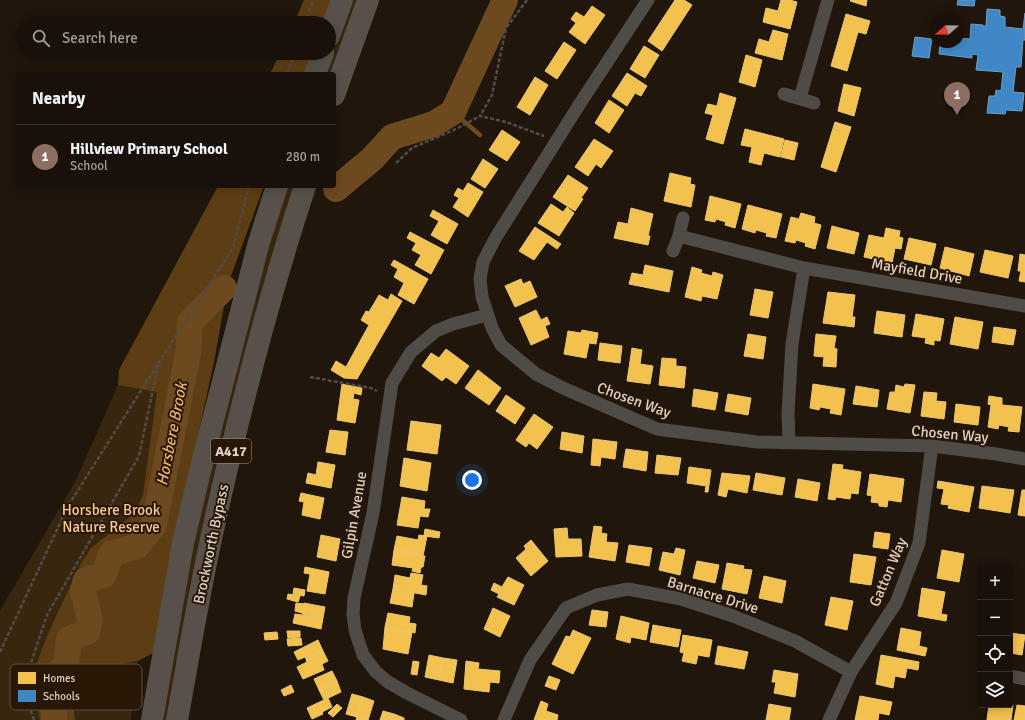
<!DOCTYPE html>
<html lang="en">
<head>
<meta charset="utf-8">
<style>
	:root { --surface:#181009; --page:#251e17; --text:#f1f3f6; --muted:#9f9d9c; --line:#36302a; --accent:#9b9084 }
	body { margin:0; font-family:Signika,sans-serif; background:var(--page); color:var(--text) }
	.controls { position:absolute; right:12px; bottom:12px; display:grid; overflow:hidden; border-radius:4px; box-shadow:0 2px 10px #0003 }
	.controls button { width:36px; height:36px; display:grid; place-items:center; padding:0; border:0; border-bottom:1px solid var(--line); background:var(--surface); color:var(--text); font:20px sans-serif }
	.compass { position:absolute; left:929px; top:12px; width:36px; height:36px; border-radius:50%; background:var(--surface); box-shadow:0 2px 10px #0003; rotate:250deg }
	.you { position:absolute; left:472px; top:480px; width:14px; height:14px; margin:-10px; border:3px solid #fff; border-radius:50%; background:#1a73e8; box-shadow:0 0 0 6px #1a73e833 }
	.badge { display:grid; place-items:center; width:26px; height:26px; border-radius:50%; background:var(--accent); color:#fff; font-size:13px; font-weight:700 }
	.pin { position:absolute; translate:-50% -33px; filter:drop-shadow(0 1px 2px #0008) }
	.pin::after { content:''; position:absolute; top:21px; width:14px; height:12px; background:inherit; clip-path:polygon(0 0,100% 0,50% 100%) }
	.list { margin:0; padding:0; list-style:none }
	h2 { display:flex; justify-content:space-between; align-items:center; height:52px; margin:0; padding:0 16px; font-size:17px }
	h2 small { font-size:13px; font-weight:400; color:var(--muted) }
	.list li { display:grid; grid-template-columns:26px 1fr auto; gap:12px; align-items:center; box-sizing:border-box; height:64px; padding:0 16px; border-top:1px solid var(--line) }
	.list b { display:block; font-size:15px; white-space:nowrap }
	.list p { margin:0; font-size:13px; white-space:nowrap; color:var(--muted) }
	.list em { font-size:13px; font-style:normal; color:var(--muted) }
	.icon { flex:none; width:22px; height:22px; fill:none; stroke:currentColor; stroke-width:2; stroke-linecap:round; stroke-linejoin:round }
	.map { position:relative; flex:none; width:1025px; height:720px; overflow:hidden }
	.search { position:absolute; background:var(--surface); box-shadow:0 2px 10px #0003; left:16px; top:16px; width:320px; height:44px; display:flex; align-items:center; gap:10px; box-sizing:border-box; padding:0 14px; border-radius:22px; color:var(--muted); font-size:15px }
	.panel { position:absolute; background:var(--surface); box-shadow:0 2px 10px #0003; left:16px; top:72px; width:320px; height:116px; border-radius:4px }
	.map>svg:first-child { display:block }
	.green { fill:#39260f }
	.forest { fill:#5d3d13 }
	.homes { fill:#f2c14e; stroke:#ecc672 }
	.schools { fill:#3f88c5; stroke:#6e9ec5 }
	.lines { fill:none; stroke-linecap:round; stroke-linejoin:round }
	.stream { stroke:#6c491f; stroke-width:4.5 }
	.river { stroke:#6c491f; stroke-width:26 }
	.path { stroke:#514c47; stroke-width:2.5; stroke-dasharray:4 2; stroke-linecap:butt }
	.street { stroke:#4f4b47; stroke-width:13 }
	.highway { stroke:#57514a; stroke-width:22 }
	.labels { text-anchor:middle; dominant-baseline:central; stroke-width:4; stroke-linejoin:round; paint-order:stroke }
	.shield { fill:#281704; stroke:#a79a8b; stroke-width:1 }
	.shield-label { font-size:14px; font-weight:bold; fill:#ddd2c5 }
	.street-label { font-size:15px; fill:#ddd2c5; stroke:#281704 }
	.park-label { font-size:15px; fill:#f9c995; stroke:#281704 }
	.water-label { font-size:16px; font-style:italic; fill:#edb26f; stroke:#281704 }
	.key { fill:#281704; stroke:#5e4f3e; stroke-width:1 }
	.key-label { font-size:11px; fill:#ddd2c5 }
</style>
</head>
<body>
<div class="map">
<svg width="1025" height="720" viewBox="0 0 1025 720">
	<rect width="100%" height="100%" fill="#20160c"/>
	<path class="green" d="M352,0H361L334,74H325Z
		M287,186H296L169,720H161L192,544L241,341Z
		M213,286L190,415L80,665L67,720H0V611L76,480L118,385Z
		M138,661L131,720H75C74,709 72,690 77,680C84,664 122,664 138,661Z"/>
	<path class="forest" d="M304,0H333L325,23H294Z
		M280,53H314L306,74H270Z
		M218,186H264L228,284L214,362L187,486L159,650L138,661L95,668L84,672L77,680L73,700L75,720H40L34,690V671L47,636L80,565L91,548L134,514L143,495L157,392L118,385L119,370Z"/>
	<path class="homes" d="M675,0H684L692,5L662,51L648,41Z
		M781,0H790L797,2L790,29L763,22L766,8L778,11Z
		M851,0H867L866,6L850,1Z
		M592,6L605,15L585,44L569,32L576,23L571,19L576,12L584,17Z
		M846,14L870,21L866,34L858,32L847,71L831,66Z
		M773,30L788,34L782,60L755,53L759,39L769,42Z
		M564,42L576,50L557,79L545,71Z
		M644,46L659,55L645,78L630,69Z
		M746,55L762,60L755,87L739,82Z
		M627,73L647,86L641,96L635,93L627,106L612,96Z
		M535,77L548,85L530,115L517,107Z
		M844,84L861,88L854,116L838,111Z
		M720,93L736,98L723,144L706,139L713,115L705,113L708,104L717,106Z
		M609,100L624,110L609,133L595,123Z
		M835,122L851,127L836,172L821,167Z
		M745,129L784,139L780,157L764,153L761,165L749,162L752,147L741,145Z
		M502,130L520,142L507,161L489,150Z
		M594,139L613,151L601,168L596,164L588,176L575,167Z
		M785,140L798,143L794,160L781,157Z
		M483,159L498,169L485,188L471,179Z
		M670,173L691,178L690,184L695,185L691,207L664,201Z
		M568,175L588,188L581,198L583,199L575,211L553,197Z
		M468,183L483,192L468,217L453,207L459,198L454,195L458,188L463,191Z
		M710,196L741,204L735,228L725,225L726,222L716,219L715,222L705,220Z
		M551,204L563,212L567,207L574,213L559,236L538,223Z
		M748,205L782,214L776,238L766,236L767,233L756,230L755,233L742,229Z
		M631,208L653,214L648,236H650L648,245L614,238L618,222L628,224Z
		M433,210L458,224L447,244L431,235L439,221L430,216Z
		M801,213L815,217L814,223L821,225L815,249L805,246L806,243L796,240L795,243L785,241L791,217L799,219Z
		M832,226L859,233L854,254L827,248Z
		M535,227L561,244L557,249L547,242L534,260L519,251Z
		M886,228L900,231L899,237L903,238L901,249L895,248L892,263L864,257L869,235L884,238Z
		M410,232L444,250L431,274L415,265L421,255L412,250L416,243L407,238Z
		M909,238L936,244L931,265L904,259Z
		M945,247L974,254L969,276L940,268Z
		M985,250L1013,256L1008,278L980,272Z
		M1020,254L1025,255V282L1019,281L1021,271H1018Z
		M394,260L428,279L414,304L398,295L404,283L394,277L398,269L391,265Z
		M645,265L673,271L669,292L629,284L632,273L643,275Z
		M692,267L702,270L701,273L712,276L713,272L723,275L717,299L702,296L701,301L685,297Z
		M521,279L523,284L530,281L537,297L515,307L505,286Z
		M755,289L773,292L768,318L750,315Z
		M828,292L855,295L852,317H855L854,327L823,323Z
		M391,294L402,301L357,379L344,378L331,370L336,361L346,367L369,325L361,320L366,311L369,312L379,295L388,300Z
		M536,310L541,320L547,317L550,324L545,326L549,337L531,345L519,318Z
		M877,311L905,315L902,337L874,333Z
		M916,314L944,319L940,341L934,340V345L925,343L926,338L912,336Z
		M955,317L983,322L978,349L950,344Z
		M994,327L1016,330L1013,345L992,342Z
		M582,330L598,333L596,344L589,343L586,358L564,354L568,331L581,333Z
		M748,334L766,337L763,359L744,356Z
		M816,334L836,336L834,348L837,349L836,367L823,366L824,357L814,356Z
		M600,343L622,346L620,363L598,360Z
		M632,348L642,350L640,364L653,366L650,384L627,381Z
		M446,349L469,366L456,384L446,377L442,381L422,366L431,353L439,358Z
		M662,358L676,359V366L686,367L684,388L659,385Z
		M478,370L501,388L489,405L465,388Z
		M342,384L362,388L361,395L354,393L353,399L359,400L355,423L337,420Z
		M813,384L845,389L841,415L830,413L831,409L820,407L819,410L810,408Z
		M905,384L915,385L910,413L887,409L890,392H895L896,385L904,387Z
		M856,386L879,390L877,407L853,404Z
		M694,389L718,393L715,410L692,406Z
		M924,392L937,393L936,401L946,402L944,419L921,416Z
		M728,394L751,398L748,415L725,411Z
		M506,395L525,408L515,424L496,411Z
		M989,396L1002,398V405L1022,407L1019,432L1008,431L1009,427L999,425L998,429L988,427L991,405L988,404Z
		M956,404L980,407L978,425L954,422Z
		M534,414L553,427L537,449L529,443L526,447L516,440Z
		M411,421L441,425L437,454L407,450Z
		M330,430L348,432L345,455L326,452Z
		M562,432L584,436L582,453L560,449Z
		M593,439L617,442L615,459L601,457L600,466L591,465Z
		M626,449L648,452L646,471L623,467Z
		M657,455L681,458L678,475L655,473Z
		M404,458L431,463L427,491L400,486Z
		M318,462L335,465L331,488L306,483L308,473L316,475Z
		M833,464L843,465L842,469L861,472L858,494L851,493L850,499L836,497L835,500L828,499Z
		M689,467L711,470L708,492H705L706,486L687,483Z
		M722,473L750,476L747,493L728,489L726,497L718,495Z
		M756,473L785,478L782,495L753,490Z
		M870,474L904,479L901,502L888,500L887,507L879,506V503L871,502L872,496L867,495Z
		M798,479L820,483L817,501L795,497Z
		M938,481L974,487L969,512L948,508L949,505L941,504L944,489L937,488Z
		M982,486L1014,490L1010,513L979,508Z
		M1022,490H1025V516L1018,515Z
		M301,493L324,498L320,519L302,515L304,502L299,501Z
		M402,497L425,501L424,509H430L428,517L420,516L418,528L397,525Z
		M594,526L602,527L601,533L607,534L606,542L618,543L615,561L589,557Z
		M567,528L568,539H581L582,556L556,557L554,529Z
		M425,529L440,532L439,538L424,536Z
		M875,532L890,534L888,549L873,547Z
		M321,535L340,539L336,561L317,557Z
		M419,535L427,536L423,556L394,550L397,536L418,540Z
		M531,540L548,561L531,576L516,558L526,549L524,546Z
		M629,545L652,548L649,566L626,562Z
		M676,548L685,550L680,575L659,570L663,552L674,554Z
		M394,550L425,556L423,567H421L420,573L412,571L413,568L392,565Z
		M942,550L964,554L959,582L937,578Z
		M854,554L876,557L871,585L850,582Z
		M697,561L719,565L715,583L693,578Z
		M727,563L744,566L743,569L752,570L747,594L722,589Z
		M305,567L329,572L325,594L307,591L310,574L304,573Z
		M411,573L423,575L421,585L427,586L426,595L393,589L395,575L410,578Z
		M764,576L786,581L782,603L759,598Z
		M508,577L524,585L514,605L497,597L499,594L491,590L494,583L502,587Z
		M294,588L305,590L304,596L293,594Z
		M922,588L945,592L941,614L947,615L946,621L918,616Z
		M393,589L414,593L412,607L390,603Z
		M288,594L300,596L298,602L287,599Z
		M831,597L853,601L847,630L825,625Z
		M296,603L304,604V603L325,607L323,618L302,614V613L295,611Z
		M493,608L510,616L500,637L484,629Z
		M592,610L608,612L606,627L589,625Z
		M388,613L410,617L409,623L416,624L415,633L385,627Z
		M295,614L323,618L321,629L293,623Z
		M621,616L649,623L646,640L631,637L630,643L616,639Z
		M653,625L681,630L678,647L650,642Z
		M385,627L412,632L408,654L383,649Z
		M901,628L921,632L919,646L927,648L925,656L897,650Z
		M573,630L591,638L573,674L552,664L566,636L570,637Z
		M287,631H300V637L288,638Z
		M277,632L278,639L265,640L264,633Z
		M1010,633L1025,635L1022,655L1010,653Z
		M683,635L712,640L709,657L698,655L696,664L682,661L684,653L680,652Z
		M301,638L302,645L288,646L287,639Z
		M318,640L323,651L306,659L305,657L298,660L294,652Z
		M718,646L748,652L744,669L715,664Z
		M323,651L328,661L322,664L324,670L303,679L297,667L307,662L306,659Z
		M429,655L443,658L439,680L425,677Z
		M881,655L919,662L918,670L907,668L905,678L895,676L893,688L876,684Z
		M443,658L457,660L453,683L439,680Z
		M413,661L419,662L417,675L411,674Z
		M466,661L479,663L478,669L500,671L499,683L490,682L489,692L464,689Z
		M774,670L798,674L795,697L774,693L776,682H772Z
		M332,671L337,681L319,690L314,679Z
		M549,676L560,680L556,690L545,686Z
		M337,681L341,692L324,700L319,690Z
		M291,685L294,692L284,696L281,690Z
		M352,694L363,697L357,717L346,714Z
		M860,696L892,702L889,715L879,713L878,720H855Z
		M363,697L374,701L368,720H356Z
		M328,698L332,707L322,712L323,714L312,719L307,708Z
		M541,701L548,704L546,711L558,715L557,720H534Z
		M337,704L342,708L333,717L328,713Z
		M769,704L791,708L789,720H766Z
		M1010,704L1013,705L1011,720H987L989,705Z
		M1017,705L1025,706V720H1014Z
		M383,711L394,714L392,720H380Z
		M394,714L404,718V720H392Z"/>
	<path class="schools" d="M958,0H975L974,6L957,5Z
		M987,9L1000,10V16L1005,17V27L1023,29L1025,13V40H1023L1021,67H1016L1013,92L1024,93L1022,111L1006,110L1005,114L987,113L989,96H995L996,90L1001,91L1003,72L976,70L978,55L972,54V58L939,54L940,42H959V38L970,39L971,24L983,25L982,26H986Z
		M915,37L932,39L929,58L912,56Z"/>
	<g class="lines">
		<path class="stream" d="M453,112L480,135"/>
		<path class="river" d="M336,189L372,159L392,137L434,124L453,112L505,0
			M54,720V711L42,687L66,665L69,639L87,632L90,620L83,591L86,580L104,575L111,554L137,546L154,525L188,354L190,322L224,288"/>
		<path class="path" d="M527,0L506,28L492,95L480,116L506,122L544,136
			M305,23L313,0
			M287,74L295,53
			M396,163L412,148L454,130L480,116
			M310,377L371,388L377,391
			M0,652L68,506L159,362L233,248L249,186
			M34,720L25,693L27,675L47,615L139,456L158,365"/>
		<path class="street" d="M648,0L579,105L496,237L483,262L480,279L482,297L492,328L501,345L536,374L563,388L657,429L757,442L932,446L996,454L1025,459
			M784,94L814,103
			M800,98L828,0
			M679,236L804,268L1025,306
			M673,251L679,236L683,218
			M789,443L788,413L792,344L804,268
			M1010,676L1025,679
			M461,720L407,693L388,682L376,672L363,655L355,630L353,614L354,598L373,513L392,383L411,352L436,331L453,324L487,315
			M504,720L530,660L566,608L597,595L628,589L681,599L733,616L795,641L851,672
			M829,720L851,672L896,603L919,543L932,446"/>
		<path class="highway" d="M329,36L342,0
			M315,74L323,53
			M334,95L368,0
			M152,720L183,543L203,459L259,242L277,186
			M177,720C188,660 198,599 211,539C237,420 267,302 305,186"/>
	</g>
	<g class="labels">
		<rect class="shield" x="211" y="439" width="40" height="24" rx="3"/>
		<g class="shield-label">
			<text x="231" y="451">A417</text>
		</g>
		<g class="street-label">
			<text transform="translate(917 271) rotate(10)">Mayfield Drive</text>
			<text transform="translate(634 400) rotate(20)">Chosen Way</text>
			<text transform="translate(950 434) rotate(5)">Chosen Way</text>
			<text transform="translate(354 515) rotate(-80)">Gilpin Avenue</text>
			<text transform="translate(211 544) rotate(-78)">Brockworth Bypass</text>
			<text transform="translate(888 572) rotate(-67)">Gatton Way</text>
			<text transform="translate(713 595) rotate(17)">Barnacre Drive</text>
		</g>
		<g class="park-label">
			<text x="111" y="510">Horsbere Brook<tspan x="111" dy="17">Nature Reserve</tspan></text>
		</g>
		<g class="water-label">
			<text transform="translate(172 434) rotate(-79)">Horsbere Brook</text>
		</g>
	</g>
	<rect x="10" y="664" width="132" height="46" rx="6" class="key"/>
	<rect x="18" y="672" width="18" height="12" fill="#f2c14e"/>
	<rect x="18" y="690" width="18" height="12" fill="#3f88c5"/>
	<g class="key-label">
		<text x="43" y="682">Homes</text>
		<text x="43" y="700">Schools</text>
	</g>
</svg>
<div class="controls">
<button>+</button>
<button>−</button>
<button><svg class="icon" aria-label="locate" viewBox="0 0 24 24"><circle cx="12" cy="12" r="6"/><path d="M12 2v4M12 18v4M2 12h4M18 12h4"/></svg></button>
<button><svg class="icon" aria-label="layers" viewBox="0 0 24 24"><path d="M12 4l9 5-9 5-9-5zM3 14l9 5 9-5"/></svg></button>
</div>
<svg class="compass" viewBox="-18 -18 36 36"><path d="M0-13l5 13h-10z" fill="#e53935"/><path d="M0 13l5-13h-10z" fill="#9f9d9c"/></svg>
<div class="you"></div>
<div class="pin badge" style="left:957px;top:115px;background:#8d6e63">1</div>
<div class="search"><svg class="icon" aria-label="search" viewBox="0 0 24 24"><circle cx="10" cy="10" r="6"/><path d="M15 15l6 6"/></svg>Search here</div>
<section class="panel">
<h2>Nearby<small></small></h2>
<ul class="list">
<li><span class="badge" style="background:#8d6e63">1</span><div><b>Hillview Primary School</b><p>School</p></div><em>280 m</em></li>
</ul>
</section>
</div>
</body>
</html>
